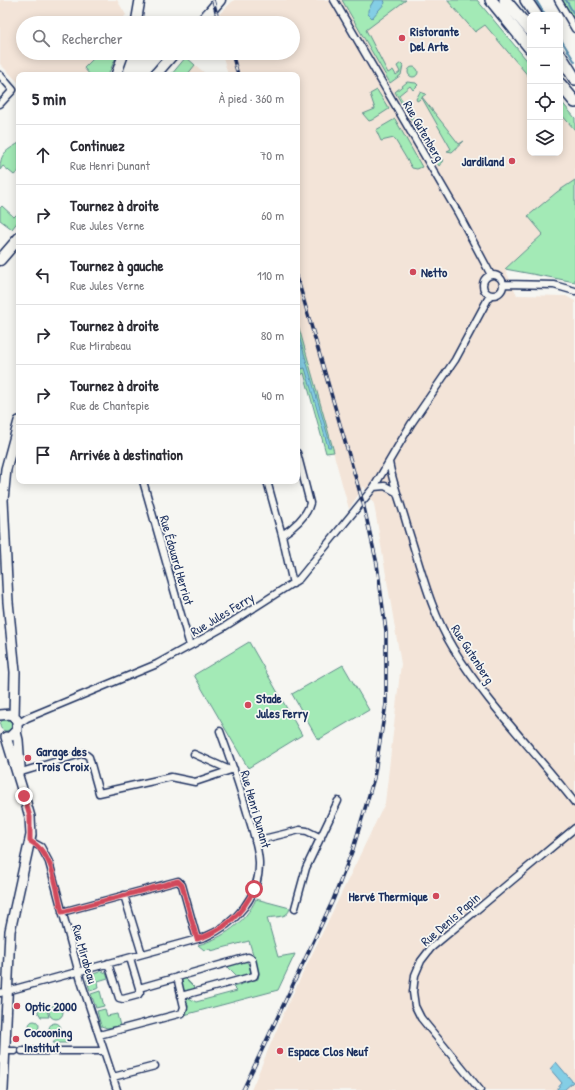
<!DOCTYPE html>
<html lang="fr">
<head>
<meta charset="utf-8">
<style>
	:root { --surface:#fff; --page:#f2f2f3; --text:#2b2b33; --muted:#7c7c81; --line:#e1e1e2 }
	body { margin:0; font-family:"Patrick Hand",sans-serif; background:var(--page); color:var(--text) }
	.controls { position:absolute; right:12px; top:12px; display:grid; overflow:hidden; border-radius:8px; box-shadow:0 2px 10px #0003 }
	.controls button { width:36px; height:36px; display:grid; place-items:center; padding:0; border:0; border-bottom:1px solid var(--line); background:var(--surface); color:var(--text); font:20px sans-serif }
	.stop { position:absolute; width:12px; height:12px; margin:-9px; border:3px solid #d1495b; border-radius:50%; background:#fff }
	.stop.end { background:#d1495b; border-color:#fff; box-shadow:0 1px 4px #0008 }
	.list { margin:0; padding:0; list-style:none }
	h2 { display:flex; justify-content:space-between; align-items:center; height:52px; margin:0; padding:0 16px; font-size:17px }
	h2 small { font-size:13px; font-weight:400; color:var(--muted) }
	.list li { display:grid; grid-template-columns:26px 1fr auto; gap:12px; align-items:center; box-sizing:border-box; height:60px; padding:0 16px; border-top:1px solid var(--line) }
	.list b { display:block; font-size:15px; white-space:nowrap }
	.list p { margin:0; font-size:13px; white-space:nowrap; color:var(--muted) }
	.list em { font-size:13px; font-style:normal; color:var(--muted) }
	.icon { flex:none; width:22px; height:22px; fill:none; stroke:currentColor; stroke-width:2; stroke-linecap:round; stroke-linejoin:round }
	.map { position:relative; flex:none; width:575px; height:1090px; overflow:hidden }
	.search { position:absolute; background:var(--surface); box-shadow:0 2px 10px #0003; left:16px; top:16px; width:284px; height:44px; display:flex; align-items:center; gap:10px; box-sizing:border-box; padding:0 14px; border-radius:22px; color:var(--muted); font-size:15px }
	.panel { position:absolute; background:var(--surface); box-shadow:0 2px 10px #0003; left:16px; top:72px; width:284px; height:412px; border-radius:8px }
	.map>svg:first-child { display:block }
	.built { fill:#f3e4d8 }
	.green { fill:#a3eab6; stroke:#5f8c8a }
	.water { fill:#84cee5; stroke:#5a8eaf }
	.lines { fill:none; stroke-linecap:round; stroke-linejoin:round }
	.stream { stroke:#5a8eaf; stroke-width:2 }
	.street-casing { stroke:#1b2f5e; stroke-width:9 }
	.secondary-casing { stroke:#1b2f5e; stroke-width:12 }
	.primary-casing { stroke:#1b2f5e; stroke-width:13 }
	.highway-casing { stroke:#1b2f5e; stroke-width:14 }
	.street { stroke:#f6f6f2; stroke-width:6 }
	.secondary { stroke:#f6f6f2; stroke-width:9 }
	.primary { stroke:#f6f6f2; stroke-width:10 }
	.highway { stroke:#f6f6f2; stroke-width:11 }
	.rail-casing { stroke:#1b2f5e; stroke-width:3.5 }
	.rail { stroke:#f6f6f2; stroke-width:2; stroke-dasharray:6; stroke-linecap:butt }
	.route { stroke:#d1495b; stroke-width:5 }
	.poi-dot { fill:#d1495b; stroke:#f6f6f2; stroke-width:1.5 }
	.labels { text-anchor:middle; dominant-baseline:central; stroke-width:3.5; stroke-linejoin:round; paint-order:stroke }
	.poi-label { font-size:13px; font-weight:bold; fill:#1b2f5e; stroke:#f6f6f2; text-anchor:start }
	.street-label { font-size:13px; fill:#1b2f5e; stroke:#f6f6f2 }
</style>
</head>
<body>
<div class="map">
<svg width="575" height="1090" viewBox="0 0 575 1090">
	<rect width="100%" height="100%" fill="#f6f6f2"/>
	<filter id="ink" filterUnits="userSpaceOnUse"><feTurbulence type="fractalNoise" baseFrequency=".025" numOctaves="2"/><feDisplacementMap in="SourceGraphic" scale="8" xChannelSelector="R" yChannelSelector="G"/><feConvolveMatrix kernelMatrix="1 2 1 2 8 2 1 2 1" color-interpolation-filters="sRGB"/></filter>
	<g filter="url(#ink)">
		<path class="built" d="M0,0H117L126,15L118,23H23V53H99L84,68L90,75H19V83L0,64Z
			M234,0H477L530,64V153H560V100L575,118V180L557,192L528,216L543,234L505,269L517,295L566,296L575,301V1090H251L286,1008L385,803L401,664L374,504L364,486L349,509L297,321V75H228L222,53H293V23H213V20Z
			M186,57L207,75H171Z"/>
		<path class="green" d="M342,0H406L366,30L388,73L393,70L396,75L400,72L397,66L401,63L403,65L401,75L390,83Z
			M447,0H477L530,64V78L485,25L475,32Z
			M558,0H575V29Z
			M99,53H118L108,75H90L84,68Z
			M186,57L195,65L187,75H171Z
			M408 72a5 5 0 1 1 10 0a5 5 0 1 1-10 0Z
			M407,82L416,83L418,85L413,90L410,86L399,95L439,162L444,159L439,166L395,92Z
			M377,90L389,109L372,120L369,121L363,114L375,109L370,94Z
			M420,92L426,94L422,97L459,144L464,141L452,152L447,151L451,149L422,98L417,101L416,99Z
			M560,100L575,118V130L560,113Z
			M395,119L422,167L417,169L412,168L394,138L381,141L376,130Z
			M19,143V171L14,175L3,166L0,170C0,153 6,151 19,143Z
			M575,180V282L505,269L543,234L528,216L557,192Z
			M2,206L14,217L18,213L19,214V220L12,229L0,220V208Z
			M297,321L334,452L326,453L304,373L297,378Z
			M249,642L302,735L248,768L194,675Z
			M343,665L369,710L318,740L292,694Z
			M0 725a6 6 0 1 1 12 0a6 6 0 1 1-12 0Z
			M256,899L290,908C288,919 276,916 267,918L278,957L295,954L278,990L184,1015L187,1010L186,1001L189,998L196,1002L237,991L233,987L258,979L259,974L249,941L211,951L210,949L204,950L198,945C223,938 245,923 256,899Z
			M246,961L249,965L251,972L249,975L239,978L227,966Z
			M102,971L106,973L108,978L98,981L99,988L90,991L87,980L88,976Z
			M185,978L196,989L183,991L180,981Z
			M100,991L104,1006L96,1008L91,994Z
			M45,1004L50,1005L47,1010L49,1017H41L38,1012L39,1006Z
			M49 1012a7 7 0 1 1 14 0a7 7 0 1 1-14 0Z
			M105,1009L107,1016L117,1014L120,1026L107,1028L101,1026L97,1011Z
			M29 1026a5 5 0 1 1 10 0a5 5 0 1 1-10 0Z
			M49 1029a6 6 0 1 1 12 0a6 6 0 1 1-12 0Z
			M63,1036L66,1037L68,1043H53L56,1039Z"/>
		<path class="water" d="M374,0H384L385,3L372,18L368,14V10Z
			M297,329L331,447H328L305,368L297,370Z
			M556,1062L573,1082L564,1090H556L562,1083L550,1069Z"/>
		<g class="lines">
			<path class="stream" d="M536,0L545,15
				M566,0L575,16
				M560,38L575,62"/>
			<g class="street-casing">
				<path id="street" d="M334,0L458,213L491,275
					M558,0L575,29
					M0,75L13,90L0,104
					M483 285a10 10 0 1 1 20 0a10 10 0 1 1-20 0Z
					M504,284L554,285L575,291
					M389,462C393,485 402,506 408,529C421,569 431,612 453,648C487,704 535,751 575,803
					M143,481L190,646
					M267,481L282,535L293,584
					M374,487L385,486L396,492
					M282,535C293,528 307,516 310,503L297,453
					M18,724L27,718L157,664L224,627L299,579L374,487L411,424L455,360L490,295
					M194,754L230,770
					M18,773L84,753L89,757L99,793L171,777L195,782L234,769
					M30,841L41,847L49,862L81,981L117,1090
					M255,841L300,830L307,831L321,838
					M124,895L142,954
					M295,908L306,868L338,801
					M62,912L178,881L182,885L197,939
					M130,958L139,988L248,957L252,959L255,973L254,976L181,996
					M108,963L119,998L123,999L138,995L140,992L139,988
					M0,993L205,937C236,924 260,896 259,862C258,845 252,828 247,812C239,784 230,758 220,731
					M99,1035L182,1013L184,1007L177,977
					M4,1051H15
					M22,1051H104
					M113,1077L155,1066
					M480,1090L421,1018L415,1006L413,992L415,975L421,961L431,948L575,828"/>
			</g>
			<g class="secondary-casing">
				<path id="secondary" d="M136,23L140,0
					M116,75L124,53
					M0,715L11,714L17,720V730L11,736
					M14,717L15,672L8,602L3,500L6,469L19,421
					M16,732L18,740L20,767
					M3,1090L10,931L31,835L30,817L22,789L6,737"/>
			</g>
			<g class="primary-casing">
				<path id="primary" d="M200,23L220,0
					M155,75L174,53
					M0,260L19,238"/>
			</g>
			<g class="highway-casing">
				<path id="highway" d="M491,0L530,48
					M505,0L530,30
					M526,0L536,15
					M560,55L575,79
					M560,84L575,102"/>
			</g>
			<use href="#street" class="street"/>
			<use href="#secondary" class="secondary"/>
			<use href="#primary" class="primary"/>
			<use href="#highway" class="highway"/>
			<g class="rail-casing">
				<path id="rail" d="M213,0L219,23
					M232,53L238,75
					M243,1090L333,900L353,849L374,778L386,704V631L377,564L363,503L297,277"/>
			</g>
			<use href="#rail" class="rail"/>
		</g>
	</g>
	<g class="lines" filter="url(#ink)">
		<path class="route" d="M24,796L30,817V841C54,853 56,889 62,912L178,881L182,885L197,939C224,931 242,915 254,889"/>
	</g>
	<g class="poi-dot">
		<circle cx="402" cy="38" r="4"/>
		<circle cx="512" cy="161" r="4"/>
		<circle cx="413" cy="272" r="4"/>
		<circle cx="248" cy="705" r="4"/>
		<circle cx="28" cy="758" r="4"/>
		<circle cx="436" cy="896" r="4"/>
		<circle cx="17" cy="1006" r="4"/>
		<circle cx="16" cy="1039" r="4"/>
		<circle cx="280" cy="1051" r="4"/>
	</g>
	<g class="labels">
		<g class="poi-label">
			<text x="410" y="31">Ristorante<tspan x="410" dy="15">Del Arte</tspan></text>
			<text x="504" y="161" text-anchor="end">Jardiland</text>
			<text x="421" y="272">Netto</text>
			<text x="256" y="698">Stade<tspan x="256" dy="15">Jules Ferry</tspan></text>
			<text x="36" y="751">Garage des<tspan x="36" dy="15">Trois Croix</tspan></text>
			<text x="428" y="896" text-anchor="end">Hervé Thermique</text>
			<text x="25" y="1006">Optic 2000</text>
			<text x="24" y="1032">Cocooning<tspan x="24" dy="15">Institut</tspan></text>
			<text x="288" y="1051">Espace Clos Neuf</text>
		</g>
		<g class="street-label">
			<text transform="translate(424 131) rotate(60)">Rue Gutenberg</text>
			<text transform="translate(177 560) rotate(74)">Rue Édouard Herriot</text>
			<text transform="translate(222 614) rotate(-31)">Rue Jules Ferry</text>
			<text transform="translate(473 654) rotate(57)">Rue Gutenberg</text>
			<text transform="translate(256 809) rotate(74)">Rue Henri Dunant</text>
			<text transform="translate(450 919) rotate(-41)">Rue Denis Papin</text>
			<text transform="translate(85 954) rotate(74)">Rue Mirabeau</text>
		</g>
	</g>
</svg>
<div class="controls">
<button>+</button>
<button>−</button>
<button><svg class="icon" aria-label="locate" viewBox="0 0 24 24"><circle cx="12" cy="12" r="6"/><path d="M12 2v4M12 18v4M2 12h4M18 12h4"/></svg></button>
<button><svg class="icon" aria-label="layers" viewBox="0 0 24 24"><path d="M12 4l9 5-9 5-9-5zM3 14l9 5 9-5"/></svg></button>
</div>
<div class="stop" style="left:254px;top:889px"></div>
<div class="stop end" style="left:24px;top:796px"></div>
<div class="search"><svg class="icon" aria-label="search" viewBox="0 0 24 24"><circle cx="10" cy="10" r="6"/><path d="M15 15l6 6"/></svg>Rechercher</div>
<section class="panel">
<h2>5 min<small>À pied · 360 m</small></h2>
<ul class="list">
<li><svg class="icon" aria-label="ahead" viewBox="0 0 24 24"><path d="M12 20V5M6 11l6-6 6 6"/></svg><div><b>Continuez</b><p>Rue Henri Dunant</p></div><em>70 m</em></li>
<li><svg class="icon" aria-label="right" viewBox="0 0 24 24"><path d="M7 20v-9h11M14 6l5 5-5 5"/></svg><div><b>Tournez à droite</b><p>Rue Jules Verne</p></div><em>60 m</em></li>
<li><svg class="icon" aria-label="left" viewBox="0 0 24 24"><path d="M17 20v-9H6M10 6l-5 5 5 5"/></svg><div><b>Tournez à gauche</b><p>Rue Jules Verne</p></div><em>110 m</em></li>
<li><svg class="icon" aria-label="right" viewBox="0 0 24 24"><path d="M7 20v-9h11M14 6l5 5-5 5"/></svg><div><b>Tournez à droite</b><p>Rue Mirabeau</p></div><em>80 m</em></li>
<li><svg class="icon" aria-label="right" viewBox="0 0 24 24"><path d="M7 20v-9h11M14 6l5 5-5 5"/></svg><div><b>Tournez à droite</b><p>Rue de Chantepie</p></div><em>40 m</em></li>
<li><svg class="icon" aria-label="arrive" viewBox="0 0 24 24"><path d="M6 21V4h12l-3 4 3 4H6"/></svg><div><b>Arrivée à destination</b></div></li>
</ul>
</section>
</div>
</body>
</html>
